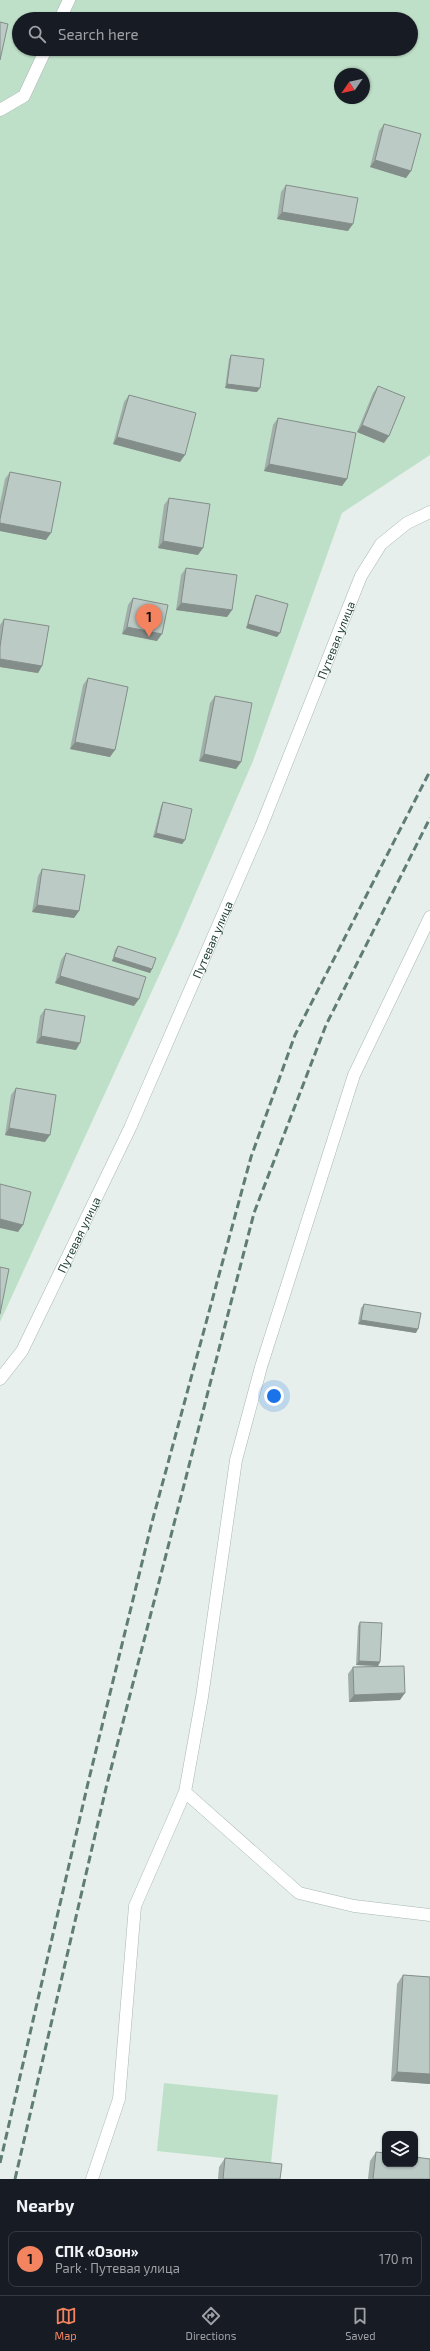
<!DOCTYPE html>
<html lang="en">
<head>
<meta charset="utf-8">
<style>
	:root { --surface:#171b24; --page:#242831; --text:#f1f3f6; --muted:#9ea1a6; --line:#363941; --accent:#f4845f }
	body { margin:0; font-family:"Exo 2",sans-serif; background:var(--page); color:var(--text) }
	.controls { position:absolute; right:12px; bottom:12px; display:grid; overflow:hidden; border-radius:8px; box-shadow:0 1px 3px #0004 }
	.controls button { width:36px; height:36px; display:grid; place-items:center; padding:0; border:0; border-bottom:1px solid var(--line); background:var(--surface); color:var(--text); font:20px sans-serif }
	.compass { position:absolute; left:334px; top:68px; width:36px; height:36px; border-radius:50%; background:var(--surface); box-shadow:0 1px 3px #0004; rotate:236deg }
	.you { position:absolute; left:274px; top:1396px; width:14px; height:14px; margin:-10px; border:3px solid #fff; border-radius:50%; background:#1a73e8; box-shadow:0 0 0 6px #1a73e833 }
	.badge { display:grid; place-items:center; width:26px; height:26px; border-radius:50%; background:var(--accent); color:#111; font-size:13px; font-weight:700 }
	.pin { position:absolute; translate:-50% -33px; filter:drop-shadow(0 1px 2px #0008) }
	.pin::after { content:''; position:absolute; top:21px; width:14px; height:12px; background:inherit; clip-path:polygon(0 0,100% 0,50% 100%) }
	.list { margin:0; padding:0; list-style:none }
	h2 { display:flex; justify-content:space-between; align-items:center; height:52px; margin:0; padding:0 16px; font-size:17px }
	h2 small { font-size:13px; font-weight:400; color:var(--muted) }
	.list li { display:grid; grid-template-columns:26px 1fr auto; gap:12px; align-items:center; box-sizing:border-box; height:56px; margin:0 8px 8px; padding:0 8px; border:1px solid var(--line); border-radius:8px }
	.list b { display:block; font-size:15px; white-space:nowrap }
	.list p { margin:0; font-size:13px; white-space:nowrap; color:var(--muted) }
	.list em { font-size:13px; font-style:normal; color:var(--muted) }
	.icon { flex:none; width:22px; height:22px; fill:none; stroke:currentColor; stroke-width:2; stroke-linecap:round; stroke-linejoin:round }
	.map { position:relative; flex:none; width:430px; height:2179px; overflow:hidden }
	.search { position:absolute; background:var(--surface); box-shadow:0 1px 3px #0004; left:12px; right:12px; top:12px; height:44px; display:flex; align-items:center; gap:10px; box-sizing:border-box; padding:0 14px; border-radius:22px; color:var(--muted); font-size:15px }
	.sheet { height:116px; background:var(--surface) }
	nav { display:flex; justify-content:space-around; align-items:center; box-sizing:border-box; height:56px; border-top:1px solid var(--line); background:var(--surface); font-size:11px; color:var(--muted) }
	nav a { display:grid; justify-items:center; gap:2px }
	nav .on { color:var(--accent) }
	.map>svg:first-child { display:block }
	.green { fill:#bfe0c8; fill-rule:evenodd }
	.lines { fill:none; stroke-linecap:round; stroke-linejoin:round }
	.service-casing { stroke:#a8b8b2; stroke-width:13 }
	.minor-casing { stroke:#a8b8b2; stroke-width:13 }
	.service { stroke:#fff; stroke-width:12 }
	.minor { stroke:#fff; stroke-width:12 }
	.rail { stroke:#5f7d75; stroke-width:3; stroke-dasharray:8 4; stroke-linecap:butt }
	.wall { fill:#a1aea9 }
	.shaded-wall { fill:#838d89 }
	.building { fill:#bbcac4; stroke:#838d89 }
	.labels { text-anchor:middle; dominant-baseline:central; stroke-width:3; stroke-linejoin:round; paint-order:stroke }
	.street-label { font-size:12px; fill:#24423a; stroke:#f7fbf9 }
</style>
</head>
<body>
<div class="map">
<svg width="430" height="2179" viewBox="0 0 430 2179">
	<rect width="100%" height="100%" fill="#e6efeb"/>
	<path class="green" d="M0,0H430V455L342,513L253,761L179,932L0,1322ZM19,19H411V49H19ZM340,74H364V98H340Z
		M164,2083L278,2095L271,2163L157,2151Z"/>
	<g class="lines">
		<g class="service-casing">
			<path id="service" d="M60,19L69,0
				M0,110L24,96L46,49
				M185,1792L299,1893L354,1906L430,1915
				M92,2179L119,2099L135,1906L185,1792L202,1697L236,1460L261,1367L354,1075L430,917"/>
		</g>
		<g class="minor-casing">
			<g id="minor">
				<path id="s1" d="M0,1379L22,1351L130,1128L261,827L361,576L381,544L407,523L430,512"/>
			</g>
		</g>
		<use href="#service" class="service"/>
		<use href="#minor" class="minor"/>
		<path class="rail" d="M0,2163L88,1783L152,1522L251,1157L295,1035L430,771
			M15,2179L106,1788L254,1213L326,1025L430,818"/>
	</g>
	<path class="wall" d="M384,124L411,171L406,178L370,167L379,131Z
		M286,185L348,231L277,219L281,192Z
		M231,355L257,392L225,388L229,359Z
		M378,386L384,443L357,432L373,393Z
		M129,395L180,462L113,444L124,402Z
		M278,418L347,479L342,486L264,471L273,425Z
		M10,472L46,540L0,531V503L5,479Z
		M169,498L198,555L158,548L164,505Z
		M186,568L232,610L227,617L176,610L181,575Z
		M256,595L277,637L246,628L254,599Z
		M133,598L157,641L122,634L128,605Z
		M4,619L42,666L38,673L0,667V625Z
		M88,678L110,757L70,749L83,685Z
		M215,696L241,762L236,769L199,761L210,703Z
		M163,802L185,840L182,844L153,837L161,806Z
		M42,869L79,911L74,918L32,912L38,876Z
		M118,946L152,969L150,973L112,961L115,950Z
		M66,953L134,1006L55,983L61,960Z
		M45,1009L76,1050L36,1043L40,1016Z
		M16,1088L45,1142L5,1135L11,1095Z
		M364,1304L416,1333L358,1324L361,1308Z
		M360,1622L380,1662L378,1666L356,1665L358,1626Z
		M353,1667L400,1700L349,1702L348,1674Z
		M403,1975L430,1977V2084L391,2081L397,1984Z
		M376,2152L430,2179H368L370,2161Z
		M225,2158L280,2179H218L219,2167Z"/>
	<path class="shaded-wall" d="M375,160L411,171L406,178L370,167Z
		M282,212L353,224L348,231L277,219Z
		M227,384L260,388L257,392L225,388Z
		M362,425L389,436L384,443L357,432Z
		M117,437L185,455L180,462L113,444Z
		M269,464L347,479L342,486L264,471Z
		M0,523L51,533L46,540L0,531Z
		M163,541L203,548L198,555L158,548Z
		M181,603L232,610L227,617L176,610Z
		M248,624L280,633L277,637L246,628Z
		M127,627L162,634L157,641L122,634Z
		M0,659L42,666L38,673L0,667Z
		M75,742L115,750L110,757L70,749Z
		M204,754L241,762L236,769L199,761Z
		M156,833L185,840L182,844L153,837Z
		M37,905L79,911L74,918L32,912Z
		M114,957L152,969L150,973L112,961Z
		M60,976L139,999L134,1006L55,983Z
		M41,1036L80,1043L76,1050L36,1043Z
		M9,1128L50,1135L45,1142L5,1135Z
		M0,1219L23,1225L18,1232L0,1228Z
		M361,1320L418,1329L416,1333L358,1324Z
		M359,1661L380,1662L378,1666L356,1665Z
		M405,1693L400,1700L349,1702L354,1695Z
		M397,2072L430,2074V2084L391,2081Z"/>
	<path class="building" d="M0,22L8,24L0,60Z
		M384,124L421,134L411,171L375,160Z
		M286,185L358,198L353,224L282,212Z
		M231,355L264,359L260,388L227,384Z
		M378,386L405,397L389,436L362,425Z
		M129,395L196,413L185,455L117,437Z
		M278,418L356,433L347,479L269,464Z
		M10,472L61,482L51,533L0,523V519Z
		M169,498L210,504L203,548L163,541Z
		M186,568L237,575L232,610L181,603Z
		M256,595L288,604L280,633L248,624Z
		M133,598L168,605L162,634L127,627Z
		M4,619L49,626L42,666L0,659V647Z
		M88,678L128,687L115,750L75,742Z
		M215,696L252,703L241,762L204,754Z
		M163,802L192,809L185,840L156,833Z
		M42,869L85,875L79,911L37,905Z
		M118,946L156,958L152,969L114,957Z
		M66,953L146,977L139,999L60,976Z
		M45,1009L85,1016L80,1043L41,1036Z
		M16,1088L56,1095L50,1135L9,1128Z
		M0,1184L31,1192L23,1225L0,1219Z
		M0,1267L9,1269L0,1314Z
		M364,1304L421,1313L418,1329L361,1320Z
		M360,1622L382,1623L380,1662L359,1661Z
		M404,1666L405,1693L354,1695L353,1667Z
		M403,1975L430,1977V2074L397,2072Z
		M376,2152L385,2153V2164H415V2157L430,2159V2179H373Z
		M225,2158L282,2164L280,2179H223Z"/>
	<g class="labels">
		<g class="street-label">
			<text stroke="none"><textPath href="#s1" startOffset="813">Путевая улица</textPath></text>
			<text stroke="none"><textPath href="#s1" startOffset="489">Путевая улица</textPath></text>
			<text stroke="none"><textPath href="#s1" startOffset="165">Путевая улица</textPath></text>
		</g>
	</g>
</svg>
<div class="controls">
<button><svg class="icon" aria-label="layers" viewBox="0 0 24 24"><path d="M12 4l9 5-9 5-9-5zM3 14l9 5 9-5"/></svg></button>
</div>
<svg class="compass" viewBox="-18 -18 36 36"><path d="M0-13l5 13h-10z" fill="#e53935"/><path d="M0 13l5-13h-10z" fill="#9ea1a6"/></svg>
<div class="you"></div>
<div class="pin badge" style="left:149px;top:637px">1</div>
<div class="search"><svg class="icon" aria-label="search" viewBox="0 0 24 24"><circle cx="10" cy="10" r="6"/><path d="M15 15l6 6"/></svg>Search here</div>
</div>
<section class="sheet">
<h2>Nearby<small></small></h2>
<ul class="list">
<li><span class="badge">1</span><div><b>СПК «Озон»</b><p>Park · Путевая улица</p></div><em>170 m</em></li>
</ul>
</section>
<nav>
<a class="on"><svg class="icon" aria-label="map" viewBox="0 0 24 24"><path d="M3 6l6-2 6 2 6-2v14l-6 2-6-2-6 2zM9 4v14M15 6v14"/></svg>Map</a>
<a><svg class="icon" aria-label="directions" viewBox="0 0 24 24"><path d="M12 3l9 9-9 9-9-9zM9 14v-3h6M13 9l2 2-2 2"/></svg>Directions</a>
<a><svg class="icon" aria-label="saved" viewBox="0 0 24 24"><path d="M7 4h10v16l-5-4-5 4z"/></svg>Saved</a>
</nav>
</body>
</html>
